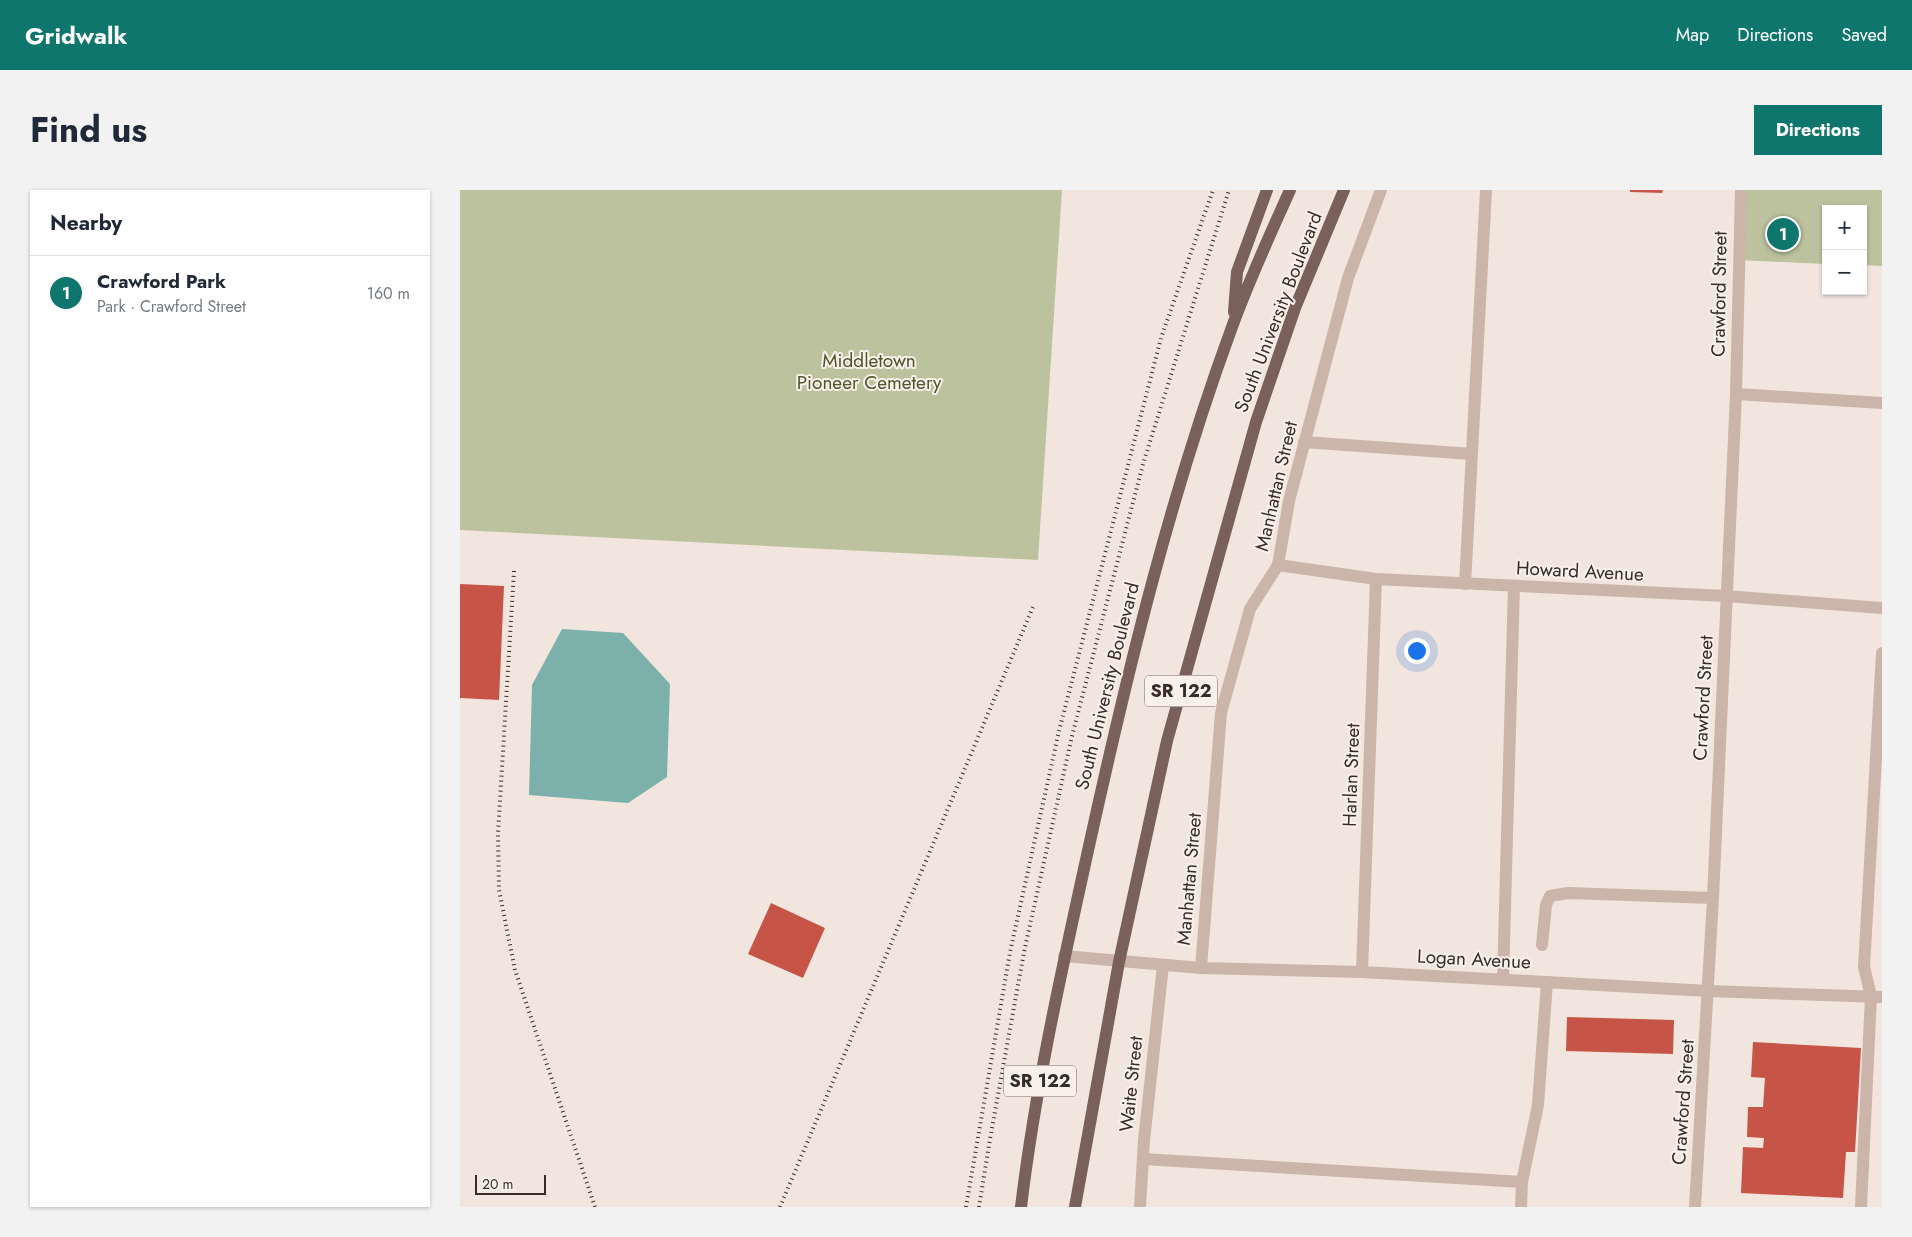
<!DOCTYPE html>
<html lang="en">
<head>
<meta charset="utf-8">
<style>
	:root { --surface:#fff; --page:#f2f2f3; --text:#1f2937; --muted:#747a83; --line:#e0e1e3; --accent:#0f766e }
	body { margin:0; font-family:Jost,sans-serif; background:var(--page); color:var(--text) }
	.controls { position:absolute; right:15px; top:15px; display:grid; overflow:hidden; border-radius:0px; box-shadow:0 1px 4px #0004 }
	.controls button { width:45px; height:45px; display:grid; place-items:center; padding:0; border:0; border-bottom:1px solid var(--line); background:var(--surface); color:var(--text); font:25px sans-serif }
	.scale { position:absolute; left:15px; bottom:12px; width:71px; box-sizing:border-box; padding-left:5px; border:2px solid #382b29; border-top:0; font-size:14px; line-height:18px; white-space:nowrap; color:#382b29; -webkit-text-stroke:4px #faf0ea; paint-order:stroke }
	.you { position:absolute; left:956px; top:460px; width:18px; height:18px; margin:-12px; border:4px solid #fff; border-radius:50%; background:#1a73e8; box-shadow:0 0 0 8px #1a73e833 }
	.badge { display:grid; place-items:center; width:32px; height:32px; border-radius:50%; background:var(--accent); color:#fff; font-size:16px; font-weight:700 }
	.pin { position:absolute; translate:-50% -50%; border:2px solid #fff; box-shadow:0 1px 5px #0006 }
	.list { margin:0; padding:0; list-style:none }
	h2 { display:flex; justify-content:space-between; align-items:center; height:65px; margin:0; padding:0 20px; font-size:21px }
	h2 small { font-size:16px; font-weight:400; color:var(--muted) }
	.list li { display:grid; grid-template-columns:32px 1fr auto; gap:15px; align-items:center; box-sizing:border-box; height:75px; padding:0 20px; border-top:1px solid var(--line) }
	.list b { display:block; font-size:19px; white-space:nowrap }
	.list p { margin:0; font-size:16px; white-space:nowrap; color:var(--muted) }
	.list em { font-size:16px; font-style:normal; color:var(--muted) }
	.map { position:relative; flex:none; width:1422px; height:1017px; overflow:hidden; border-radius:0px }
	header { display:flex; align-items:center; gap:30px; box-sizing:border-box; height:70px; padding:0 25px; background:var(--accent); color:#fff }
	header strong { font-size:24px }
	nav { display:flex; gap:28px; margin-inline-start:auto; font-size:18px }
	.intro { display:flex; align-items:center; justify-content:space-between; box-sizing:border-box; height:120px; padding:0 30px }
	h1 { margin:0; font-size:35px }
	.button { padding:12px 22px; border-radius:0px; background:var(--accent); color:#fff; font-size:18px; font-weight:700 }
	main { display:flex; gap:30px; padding:0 30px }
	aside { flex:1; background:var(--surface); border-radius:0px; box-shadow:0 1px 4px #0004 }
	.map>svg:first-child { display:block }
	.green { fill:#bbc29d }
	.water { fill:#7cb0aa }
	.building { fill:#c65548 }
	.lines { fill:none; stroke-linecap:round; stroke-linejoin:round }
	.service { stroke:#cbb4a9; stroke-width:12 }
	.minor { stroke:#cbb4a9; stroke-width:12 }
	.primary { stroke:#7a605a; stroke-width:12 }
	.rail { stroke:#382b29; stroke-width:4; stroke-dasharray:1 4; stroke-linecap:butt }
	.labels { text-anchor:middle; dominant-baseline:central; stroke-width:4; stroke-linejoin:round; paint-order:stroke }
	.shield { fill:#faf0ea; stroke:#726663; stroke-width:1 }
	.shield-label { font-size:18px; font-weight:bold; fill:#382b29 }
	.street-label { font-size:19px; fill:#382b29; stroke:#faf0ea }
	.park-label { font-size:19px; fill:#4d562d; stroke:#faf0ea }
</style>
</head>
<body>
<header>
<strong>Gridwalk</strong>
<nav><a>Map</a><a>Directions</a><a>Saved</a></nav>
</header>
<div class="intro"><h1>Find us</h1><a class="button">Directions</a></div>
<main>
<aside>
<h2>Nearby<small></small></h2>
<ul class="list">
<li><span class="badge">1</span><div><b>Crawford Park</b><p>Park · Crawford Street</p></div><em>160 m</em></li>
</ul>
</aside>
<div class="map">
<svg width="1422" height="1017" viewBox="0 0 1422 1017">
	<rect width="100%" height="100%" fill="#f2e5dd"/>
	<path class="green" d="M0,0H602L578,370L0,340Z
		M1281,0H1422V76L1403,75V19H1366V74L1278,70Z"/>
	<path class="water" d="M102,439L163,443L210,494L207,587L168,613L69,605L72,495Z"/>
	<path class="building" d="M1170,0H1203L1202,3L1170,2Z
		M0,394L44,396L39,510L0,508Z
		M311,713L365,738L343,788L288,764Z
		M1107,827L1214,830L1213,864L1106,861Z
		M1293,852L1401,858L1395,962H1386L1383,1008L1281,1003L1283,957L1303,958L1304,948L1287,947L1288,917H1303L1305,888L1291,887Z"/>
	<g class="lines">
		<path class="service" d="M844,252L1012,264
			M1005,394L1026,0
			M1082,755L1086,715L1090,706L1108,703L1253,708
			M1043,789L1054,396
			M683,969L1062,992
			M1061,1017L1062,992L1078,915L1087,792
			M1401,1017L1411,806L1404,777L1422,463"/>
		<path class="minor" d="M1276,204L1422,213
			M818,375L916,389L1266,406L1422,418
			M604,766L741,778L902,782L1249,801L1422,807
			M741,778L761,523L790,419L818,375L829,311L888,88L921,0
			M902,782L916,389
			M680,1017L684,951L703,775
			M1235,1017L1253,708L1276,204L1281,0"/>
		<path class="primary" d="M774,122L777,82L807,0
			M561,1017C576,892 604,770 631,647C669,475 711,303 772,137C789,90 810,45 830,0
			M615,1017L659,772L707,551L796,232L835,118L884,0"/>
		<path class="rail" d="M54,381L38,643L39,700L55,780L135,1017
			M320,1017L573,417
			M506,1017L550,762L599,541L701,148L753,0
			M519,1017L530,949L564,762L612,546L683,274L769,0"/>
	</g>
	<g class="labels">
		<g class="shield">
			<rect x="685" y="485.5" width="72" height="31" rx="4"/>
			<rect x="544" y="875.5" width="72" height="31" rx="4"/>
		</g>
		<g class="shield-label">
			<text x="721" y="501">SR 122</text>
			<text x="580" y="891">SR 122</text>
		</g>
		<g class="street-label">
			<text transform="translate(1259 104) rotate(-89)">Crawford Street</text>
			<text transform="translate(818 122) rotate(-69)">South University Boulevard</text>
			<text transform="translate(816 296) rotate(-77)">Manhattan Street</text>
			<text transform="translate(1120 381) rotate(3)">Howard Avenue</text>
			<text transform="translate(647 496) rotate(-76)">South University Boulevard</text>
			<text transform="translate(1243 508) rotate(-87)">Crawford Street</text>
			<text transform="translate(891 585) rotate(-88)">Harlan Street</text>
			<text transform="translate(729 689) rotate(-85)">Manhattan Street</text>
			<text transform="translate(1014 769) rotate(3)">Logan Avenue</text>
			<text transform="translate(671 894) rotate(-84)">Waite Street</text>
			<text transform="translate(1223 912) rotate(-86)">Crawford Street</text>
		</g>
		<g class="park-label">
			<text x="409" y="170">Middletown<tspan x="409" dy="22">Pioneer Cemetery</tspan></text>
		</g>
	</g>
</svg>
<div class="controls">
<button>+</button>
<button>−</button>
</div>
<div class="scale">20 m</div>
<div class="you"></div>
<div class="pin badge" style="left:1323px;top:44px">1</div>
</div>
</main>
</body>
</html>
